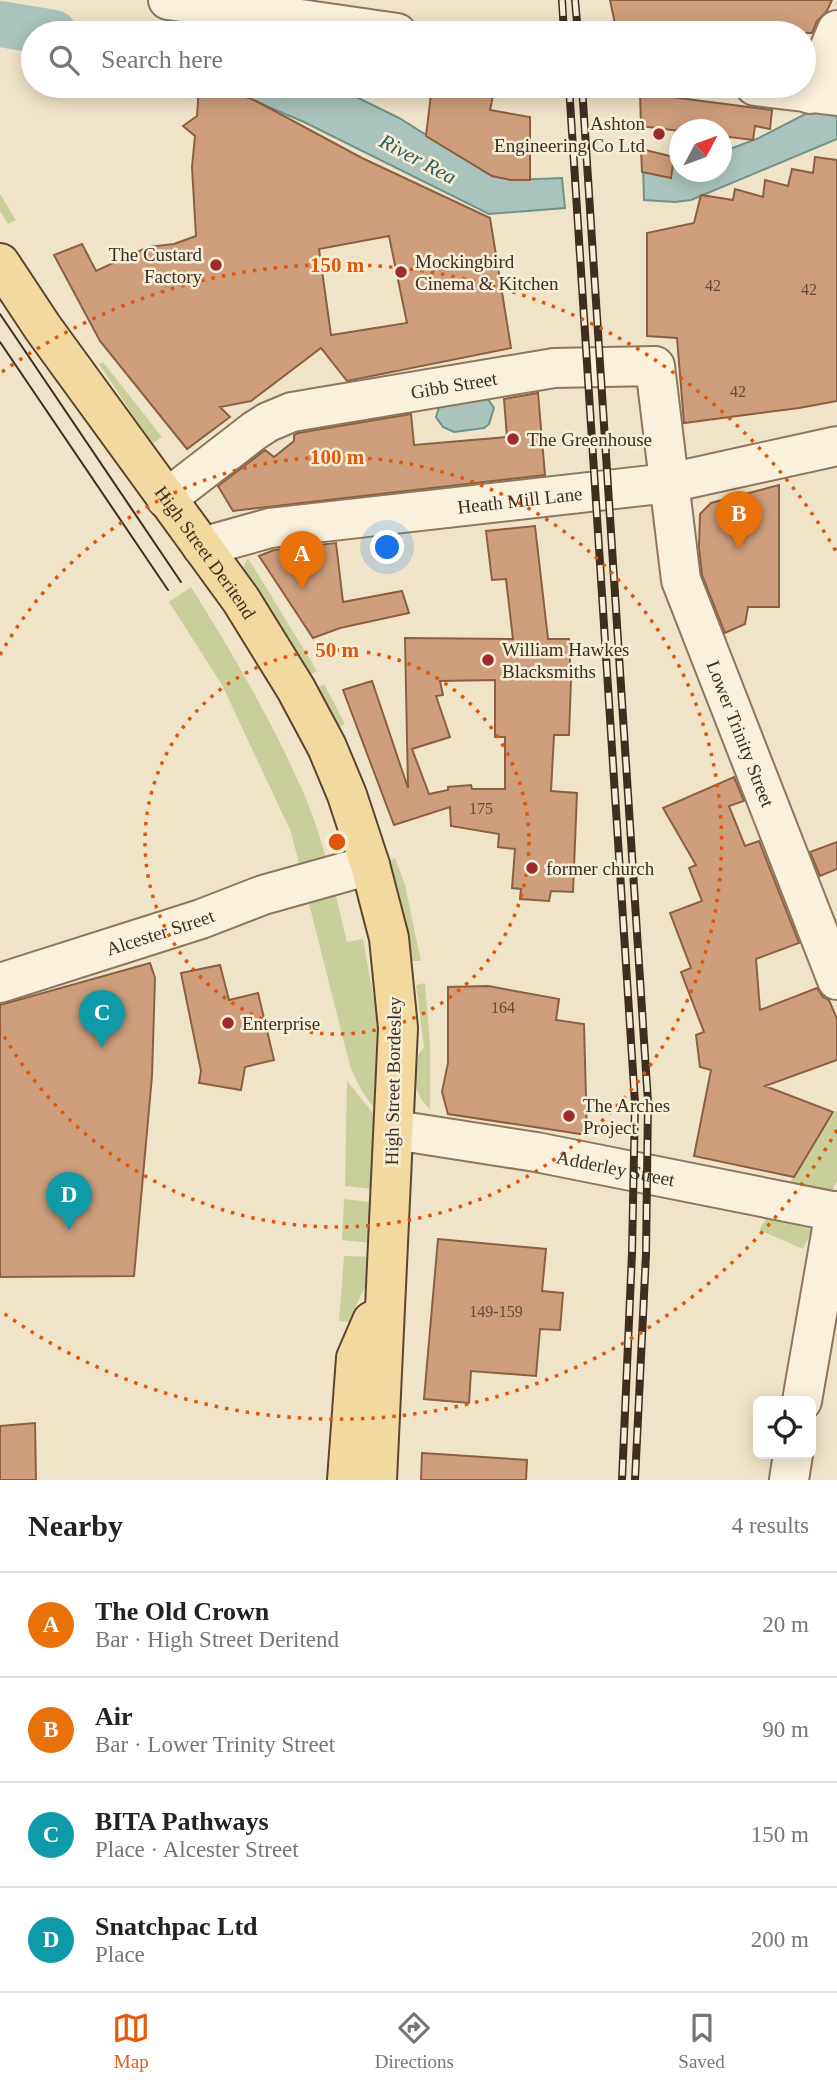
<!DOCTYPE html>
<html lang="en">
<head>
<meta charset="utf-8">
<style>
	:root { --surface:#fff; --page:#f2f2f2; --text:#222; --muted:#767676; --line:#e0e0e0; --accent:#ea580c }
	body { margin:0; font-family:"Times New Roman",serif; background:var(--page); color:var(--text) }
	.controls { position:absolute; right:21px; bottom:21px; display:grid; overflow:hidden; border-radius:10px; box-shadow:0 4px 18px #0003 }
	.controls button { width:63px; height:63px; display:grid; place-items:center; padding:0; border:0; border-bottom:2px solid var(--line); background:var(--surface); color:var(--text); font:35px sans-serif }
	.compass { position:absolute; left:669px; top:119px; width:63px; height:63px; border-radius:50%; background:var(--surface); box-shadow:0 4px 18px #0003; rotate:49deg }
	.you { position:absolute; left:388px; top:548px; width:24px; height:24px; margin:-18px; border:5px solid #fff; border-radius:50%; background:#1a73e8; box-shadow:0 0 0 10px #1a73e833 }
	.badge { display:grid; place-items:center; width:46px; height:46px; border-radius:50%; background:var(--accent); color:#fff; font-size:23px; font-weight:700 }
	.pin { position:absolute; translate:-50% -58px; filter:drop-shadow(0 2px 4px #0008) }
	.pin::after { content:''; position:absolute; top:37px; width:24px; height:21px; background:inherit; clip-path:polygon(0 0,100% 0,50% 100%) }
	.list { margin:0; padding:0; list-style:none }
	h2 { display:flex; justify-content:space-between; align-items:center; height:91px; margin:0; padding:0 28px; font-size:30px }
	h2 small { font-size:23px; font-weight:400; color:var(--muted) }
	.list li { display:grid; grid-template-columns:46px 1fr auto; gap:21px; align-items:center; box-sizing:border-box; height:105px; padding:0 28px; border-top:2px solid var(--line) }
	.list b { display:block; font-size:26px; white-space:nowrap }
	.list p { margin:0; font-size:23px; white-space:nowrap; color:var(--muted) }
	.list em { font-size:23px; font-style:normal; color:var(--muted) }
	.icon { flex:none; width:38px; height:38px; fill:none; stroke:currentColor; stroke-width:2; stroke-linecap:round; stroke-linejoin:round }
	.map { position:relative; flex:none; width:837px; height:1480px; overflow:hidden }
	.search { position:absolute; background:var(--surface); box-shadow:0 4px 18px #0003; left:21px; right:21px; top:21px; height:77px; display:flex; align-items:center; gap:18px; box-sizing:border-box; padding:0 24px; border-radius:38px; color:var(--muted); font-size:26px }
	.sheet { height:511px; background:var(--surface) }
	nav { display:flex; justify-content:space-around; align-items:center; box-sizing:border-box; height:98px; border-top:2px solid var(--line); background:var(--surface); font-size:19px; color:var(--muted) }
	nav a { display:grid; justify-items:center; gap:4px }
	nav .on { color:var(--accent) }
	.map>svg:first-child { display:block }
	.green { fill:#c9cf9b }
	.water { fill:#a9c4bc; stroke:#6f938a; stroke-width:2 }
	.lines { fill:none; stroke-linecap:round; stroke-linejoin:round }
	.river { stroke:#a9c4bc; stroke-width:46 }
	.building { fill:#cf9f7d; stroke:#8d5f41; stroke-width:2; fill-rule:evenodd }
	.minor-casing { stroke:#8d765c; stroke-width:42 }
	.major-casing { stroke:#5b4430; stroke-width:42 }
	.minor { stroke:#faf1dc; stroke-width:38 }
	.major { stroke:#f3d9a0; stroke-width:38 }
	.tram { stroke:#3d2e20; stroke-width:2 }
	.rail-casing { stroke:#3d2e20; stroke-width:8 }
	.rail { stroke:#f7eed8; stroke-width:5; stroke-dasharray:16; stroke-linecap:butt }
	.ring { fill:none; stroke:#df570d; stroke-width:3.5; stroke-dasharray:3.5 7 }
	.poi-dot { fill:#9e2a2b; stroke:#f7eed8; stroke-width:2.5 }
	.labels { text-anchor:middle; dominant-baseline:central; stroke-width:5; stroke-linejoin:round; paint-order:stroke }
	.number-label { font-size:16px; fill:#624a37 }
	.poi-label { font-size:19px; fill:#3d2e20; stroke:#f7eed8; text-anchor:start }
	.street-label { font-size:19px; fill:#3d2e20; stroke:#f7eed8 }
	.water-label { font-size:21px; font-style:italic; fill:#2f5d5a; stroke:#f7eed8 }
	.centre { fill:#df570d; stroke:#f7eed8; stroke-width:3.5 }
	.ring-label { font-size:21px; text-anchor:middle; font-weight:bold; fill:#df570d; stroke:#f7eed8; stroke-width:5; stroke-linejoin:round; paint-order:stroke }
</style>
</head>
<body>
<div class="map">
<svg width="837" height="1480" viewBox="0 0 837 1480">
	<rect width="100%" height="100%" fill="#f0e4c8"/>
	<path class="green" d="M0,194L16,220L8,224L0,211Z
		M103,362L162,437L152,444L99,364Z
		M248,558L317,671L308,676L241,571Z
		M191,587C233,654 272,721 304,794C324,841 335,892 347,942L363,939L379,1028L381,1115C366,1100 358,1085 350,1066L291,832L222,685L169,602Z
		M324,684L345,724L338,727L319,687Z
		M395,858L405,885L421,961H410L389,862Z
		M425,983L430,1047V1109C415,1096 415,1081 413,1062L424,1047L416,985Z
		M347,1081L381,1123L380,1190L345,1186Z
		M837,1109V1181L803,1249L759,1230Z
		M344,1199L380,1203L379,1244L342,1240Z
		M344,1256L378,1257C371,1280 357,1299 350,1322L339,1321Z"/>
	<path class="water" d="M220,86H334L399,118L492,176L511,180L562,178L565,208L489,214L304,122Z
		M811,111L837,114V139L691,200L675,202L644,200L643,164L679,161L680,172H722V152L759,138Z
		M486,396L494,408L489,424L484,428L454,432L443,427L436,417L441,401Z"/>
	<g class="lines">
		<path class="river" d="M0,24L54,33"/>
	</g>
	<path class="building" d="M610,0H832L827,11L817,21L812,33H617Z
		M199,86H220L256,101L362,158L490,218L511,348L347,381L321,348L251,401L220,407L230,417L187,449L100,341L54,255L82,244L96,271L148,247L174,244L196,236L192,167L195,136L183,126L197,116ZM389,236L407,323L331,335L319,249Z
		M432,86H495L490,110L530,117V180H511L492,176L426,136Z
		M640,93L772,110L770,129L755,126L753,140L722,136V130L680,131L641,126Z
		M641,149L674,157L671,178L642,172Z
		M815,157L837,160V401L799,408L684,423L677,338L647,336V233L694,223L701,195L733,200L735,189L763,197L765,180L788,186L792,169L813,173Z
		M538,393L545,475L233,511L218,486L265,450L274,457L294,441V435L298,433L411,414L414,445L507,437L504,399Z
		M779,485V607H748L745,624L725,633L702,575L699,547L700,514L711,503Z
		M535,526L548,639H569L571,680L569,735H554L551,791L577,793L573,892L551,891L549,901L520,899L521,889L512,888L515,849L498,847L499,834L451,826L450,807L394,825L343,690L372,681L408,788L405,638L513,639L506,579L492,580L486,531ZM495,680V737H505V789H472L471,785L448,787V790L429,794L412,749L450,737L436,696L443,695L440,681Z
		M336,543L343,602L402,591L409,613L340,628L313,638L259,556L274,550Z
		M734,777L744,801L729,806L745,846L759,841L799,943L756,959L760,1010L817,988L823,997L829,1000L837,1019V1060L765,1086L833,1112L794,1177L694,1156L711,1070L700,1067L696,1035L704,1032L681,972L691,968L670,913L702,901L689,868L696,865L663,808Z
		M837,842V869L820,876L810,852Z
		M150,963L155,978L152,1076L134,1276L0,1277V1005Z
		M220,965L229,1000L258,993L274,1060L245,1067L241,1090L199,1083L201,1071L181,973Z
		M488,986L559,999L556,1020L584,1024L587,1135L448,1114L442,1092L448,1063V987Z
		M438,1239L546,1249L542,1291L563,1293L560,1330L540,1329L536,1376L471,1371L469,1403L424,1399Z
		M35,1423L36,1480H0V1426Z
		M422,1453L527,1460L526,1480H421Z"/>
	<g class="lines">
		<g class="minor-casing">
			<g id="minor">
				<path d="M168,0L397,33"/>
				<path d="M755,86L837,96"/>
				<path d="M810,94L837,30"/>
				<path id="s1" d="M166,499L254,431L268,422L292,412L554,368L655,366L681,580L837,980"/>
				<path id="s2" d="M202,547L270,528L669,483L837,446"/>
				<path id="s3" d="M0,983L201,919L263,895L370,865"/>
				<path id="s4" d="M395,1130L536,1152L837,1212"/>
				<path d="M802,1401L835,1211"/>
				<path d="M789,1480L793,1454"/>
			</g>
		</g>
		<g class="major-casing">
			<g id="major">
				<path id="s5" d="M0,263L43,328L241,600L296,689L327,747L347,795L370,865L389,938L398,1028L377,1480"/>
				<path d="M347,1480L356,1358L372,1321"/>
			</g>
		</g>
		<use href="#minor" class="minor"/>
		<use href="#major" class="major"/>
		<path class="tram" d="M0,314L181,582
			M0,342L168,590"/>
		<g class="rail-casing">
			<path id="rail" d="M562,0L564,33
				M575,0L578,33
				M569,86L635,1103L632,1253L622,1480
				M582,86L648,1102L646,1254L635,1480"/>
		</g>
		<use href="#rail" class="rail"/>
	</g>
	<g class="ring">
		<circle cx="337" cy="842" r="192"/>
		<path d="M0 655A385 385 0 1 1 0 1029"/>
		<path d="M837 1130A577 577 0 0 1 2 1312M2 372A577 577 0 0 1 837 553"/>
	</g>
	<g class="poi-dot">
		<circle cx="659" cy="134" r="7"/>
		<circle cx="216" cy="265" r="7"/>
		<circle cx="401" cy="272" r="7"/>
		<circle cx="513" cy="439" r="7"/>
		<circle cx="488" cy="660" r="7"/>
		<circle cx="532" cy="868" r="7"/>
		<circle cx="228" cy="1023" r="7"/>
		<circle cx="569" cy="1116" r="7"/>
	</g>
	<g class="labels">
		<g class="number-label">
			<text x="713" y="285">42</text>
			<text x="809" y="289">42</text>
			<text x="738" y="391">42</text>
			<text x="481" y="808">175</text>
			<text x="503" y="1007">164</text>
			<text x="496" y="1311">149-159</text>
		</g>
		<g class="poi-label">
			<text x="645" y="123" text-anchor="end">Ashton<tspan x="645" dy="22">Engineering Co Ltd</tspan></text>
			<text x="202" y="254" text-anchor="end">The Custard<tspan x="202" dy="22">Factory</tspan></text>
			<text x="415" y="261">Mockingbird<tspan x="415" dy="22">Cinema &amp; Kitchen</tspan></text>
			<text x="527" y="439">The Greenhouse</text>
			<text x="502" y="649">William Hawkes<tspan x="502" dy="22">Blacksmiths</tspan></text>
			<text x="546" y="868">former church</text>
			<text x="242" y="1023">Enterprise</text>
			<text x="583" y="1105">The Arches<tspan x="583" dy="22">Project</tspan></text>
		</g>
		<g class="street-label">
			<text stroke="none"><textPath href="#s1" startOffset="318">Gibb Street</textPath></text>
			<text stroke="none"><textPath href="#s2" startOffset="322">Heath Mill Lane</textPath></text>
			<text stroke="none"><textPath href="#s5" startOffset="355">High Street Deritend</textPath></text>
			<text stroke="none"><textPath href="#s1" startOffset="901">Lower Trinity Street</textPath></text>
			<text stroke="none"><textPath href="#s3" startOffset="168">Alcester Street</textPath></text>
			<text transform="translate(393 1081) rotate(-89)">High Street Bordesley</text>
			<text stroke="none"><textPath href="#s4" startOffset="224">Adderley Street</textPath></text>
		</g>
		<g class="water-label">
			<text transform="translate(418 159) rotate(28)">River Rea</text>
		</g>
	</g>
	<circle cx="337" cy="842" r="10" class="centre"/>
	<g class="ring-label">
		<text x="337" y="272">150 m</text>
		<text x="337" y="464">100 m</text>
		<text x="337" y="657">50 m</text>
	</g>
</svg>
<div class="controls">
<button><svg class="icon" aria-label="locate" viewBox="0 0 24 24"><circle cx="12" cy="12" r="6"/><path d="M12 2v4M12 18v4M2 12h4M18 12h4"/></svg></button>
</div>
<svg class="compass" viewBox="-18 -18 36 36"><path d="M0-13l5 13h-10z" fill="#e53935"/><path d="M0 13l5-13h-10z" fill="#767676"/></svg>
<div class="you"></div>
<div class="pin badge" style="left:302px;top:589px;background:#e8710a">A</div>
<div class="pin badge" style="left:739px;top:549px;background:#e8710a">B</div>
<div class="pin badge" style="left:102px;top:1048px;background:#0f9aa8">C</div>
<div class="pin badge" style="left:69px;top:1230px;background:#0f9aa8">D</div>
<div class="search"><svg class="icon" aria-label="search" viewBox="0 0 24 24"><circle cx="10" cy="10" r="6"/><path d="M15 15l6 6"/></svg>Search here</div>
</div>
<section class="sheet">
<h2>Nearby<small>4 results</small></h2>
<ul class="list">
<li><span class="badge" style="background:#e8710a">A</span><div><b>The Old Crown</b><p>Bar · High Street Deritend</p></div><em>20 m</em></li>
<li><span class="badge" style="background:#e8710a">B</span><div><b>Air</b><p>Bar · Lower Trinity Street</p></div><em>90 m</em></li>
<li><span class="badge" style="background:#0f9aa8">C</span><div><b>BITA Pathways</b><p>Place · Alcester Street</p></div><em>150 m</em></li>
<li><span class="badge" style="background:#0f9aa8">D</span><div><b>Snatchpac Ltd</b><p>Place</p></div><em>200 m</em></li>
</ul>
</section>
<nav>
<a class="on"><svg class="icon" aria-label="map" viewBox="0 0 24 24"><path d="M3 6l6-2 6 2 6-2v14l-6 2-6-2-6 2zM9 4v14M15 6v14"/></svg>Map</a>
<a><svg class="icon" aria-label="directions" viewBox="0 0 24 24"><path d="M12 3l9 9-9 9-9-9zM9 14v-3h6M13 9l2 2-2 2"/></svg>Directions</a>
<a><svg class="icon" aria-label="saved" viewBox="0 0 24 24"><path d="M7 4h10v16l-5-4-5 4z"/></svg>Saved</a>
</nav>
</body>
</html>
